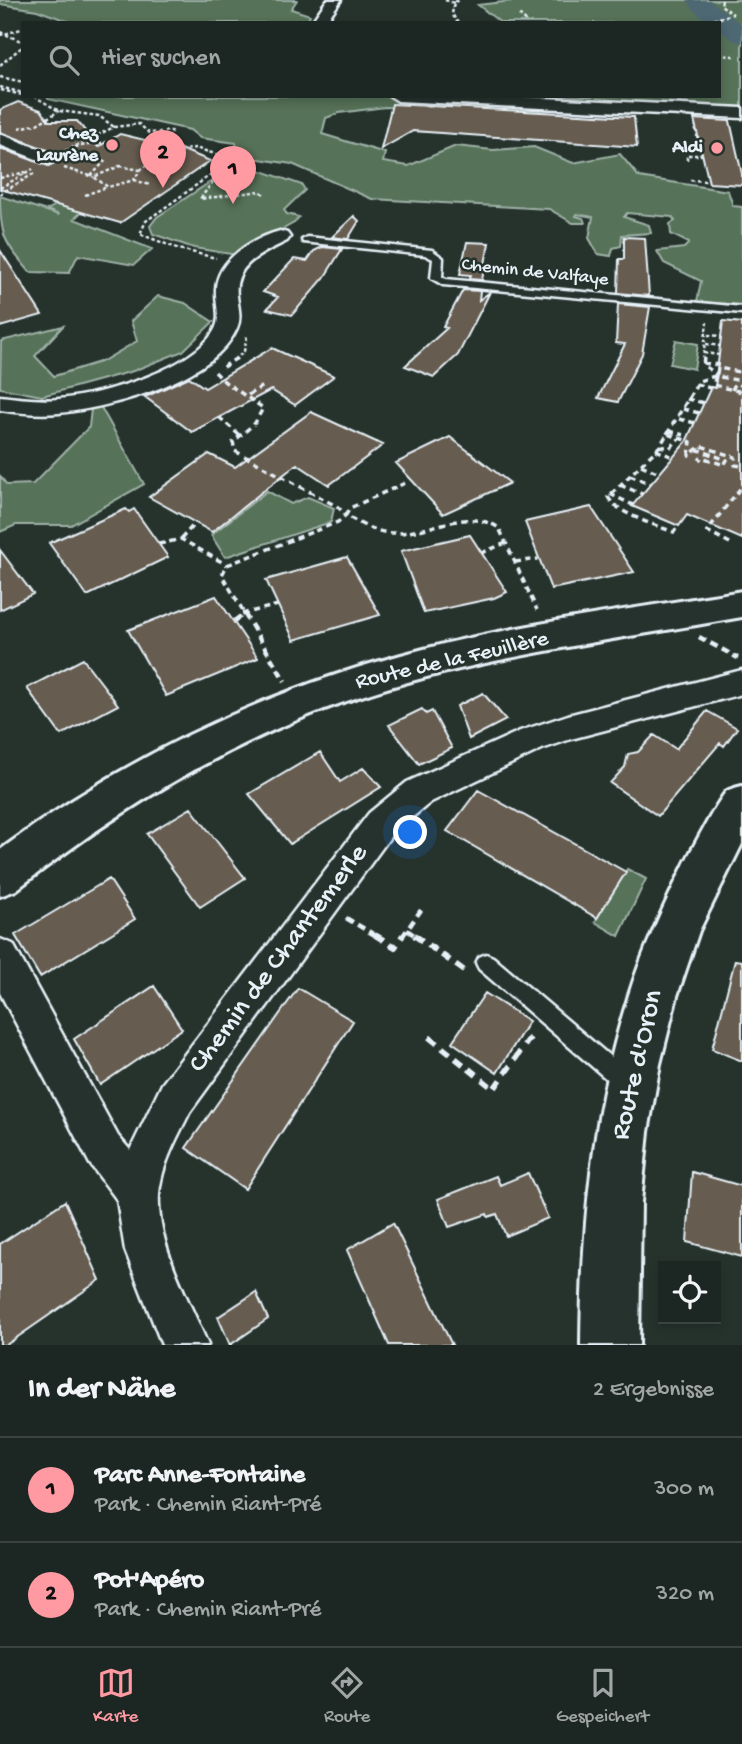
<!DOCTYPE html>
<html lang="de">
<head>
<meta charset="utf-8">
<style>
	:root { --surface:#1c2622; --page:#252e2a; --text:#f1f3f6; --muted:#a0a5a5; --line:#3a4340; --accent:#ff9aa2 }
	body { margin:0; font-family:"Gochi Hand",sans-serif; background:var(--page); color:var(--text) }
	.controls { position:absolute; right:21px; bottom:21px; display:grid; overflow:hidden; border-radius:0px; box-shadow:0 4px 10px #0003 }
	.controls button { width:63px; height:63px; display:grid; place-items:center; padding:0; border:0; border-bottom:2px solid var(--line); background:var(--surface); color:var(--text); font:35px sans-serif }
	.you { position:absolute; left:411px; top:833px; width:24px; height:24px; margin:-18px; border:5px solid #fff; border-radius:50%; background:#1a73e8; box-shadow:0 0 0 10px #1a73e833 }
	.badge { display:grid; place-items:center; width:46px; height:46px; border-radius:50%; background:var(--accent); color:#111; font-size:23px; font-weight:700 }
	.pin { position:absolute; translate:-50% -58px; filter:drop-shadow(0 2px 4px #0008) }
	.pin::after { content:''; position:absolute; top:37px; width:24px; height:21px; background:inherit; clip-path:polygon(0 0,100% 0,50% 100%) }
	.list { margin:0; padding:0; list-style:none }
	h2 { display:flex; justify-content:space-between; align-items:center; height:91px; margin:0; padding:0 28px; font-size:30px }
	h2 small { font-size:23px; font-weight:400; color:var(--muted) }
	.list li { display:grid; grid-template-columns:46px 1fr auto; gap:21px; align-items:center; box-sizing:border-box; height:105px; padding:0 28px; border-top:2px solid var(--line) }
	.list b { display:block; font-size:26px; white-space:nowrap }
	.list p { margin:0; font-size:23px; white-space:nowrap; color:var(--muted) }
	.list em { font-size:23px; font-style:normal; color:var(--muted) }
	.icon { flex:none; width:38px; height:38px; fill:none; stroke:currentColor; stroke-width:2; stroke-linecap:round; stroke-linejoin:round }
	.map { position:relative; flex:none; width:742px; height:1345px; overflow:hidden }
	.search { position:absolute; background:var(--surface); box-shadow:0 4px 10px #0003; left:21px; right:21px; top:21px; height:77px; display:flex; align-items:center; gap:18px; box-sizing:border-box; padding:0 24px; border-radius:0px; color:var(--muted); font-size:26px }
	.sheet { height:301px; background:var(--surface) }
	nav { display:flex; justify-content:space-around; align-items:center; box-sizing:border-box; height:98px; border-top:2px solid var(--line); background:var(--surface); font-size:19px; color:var(--muted) }
	nav a { display:grid; justify-items:center; gap:4px }
	nav .on { color:var(--accent) }
	.map>svg:first-child { display:block }
	.green { fill:#567258; stroke:#9fb2a8; stroke-width:2 }
	.lines { fill:none; stroke-linecap:round; stroke-linejoin:round }
	.river { fill:#4e6873; fill-rule:evenodd }
	.building { fill:#665c50; stroke:#e8f1f8; stroke-width:2 }
	.lane-casing { stroke:#e8f1f8; stroke-width:5 }
	.street-casing { stroke:#e8f1f8; stroke-width:5 }
	.secondary-casing { stroke:#e8f1f8; stroke-width:6 }
	.path-far3 { stroke:#e8f1f8; stroke-width:2.5; stroke-dasharray:3.5 2.5; stroke-linecap:butt }
	.path-far2 { stroke:#e8f1f8; stroke-width:3.5; stroke-dasharray:6 4.5; stroke-linecap:butt }
	.path-far1 { stroke:#e8f1f8; stroke-width:4.5; stroke-dasharray:8 5; stroke-linecap:butt }
	.path { stroke:#e8f1f8; stroke-width:6; stroke-dasharray:10 7; stroke-linecap:butt }
	.lane { fill:#26332d; fill-rule:evenodd }
	.street { fill:#26332d; fill-rule:evenodd }
	.secondary { fill:#26332d; fill-rule:evenodd }
	.poi-dot { fill:#ff9aa2; stroke:#26332d; stroke-width:2.5 }
	.labels { text-anchor:middle; dominant-baseline:central; stroke-width:5; stroke-linejoin:round; paint-order:stroke }
	.far-poi-label { font-size:19px; font-weight:bold; fill:#e8f1f8; stroke:#26332d; text-anchor:end }
	.far-street-label { font-size:19px; fill:#e8f1f8; stroke:#26332d }
	.street-label { font-size:23px; fill:#e8f1f8; stroke:#26332d }
	.near-street-label { font-size:28px; fill:#e8f1f8; stroke:#26332d }
</style>
</head>
<body>
<div class="map">
<svg width="742" height="1345" viewBox="0 0 742 1345">
	<rect width="100%" height="100%" fill="#26332d"/>
	<filter id="ink" filterUnits="userSpaceOnUse"><feTurbulence type="fractalNoise" baseFrequency=".0143" numOctaves="2"/><feDisplacementMap in="SourceGraphic" scale="14" xChannelSelector="R" yChannelSelector="G"/><feConvolveMatrix kernelMatrix="1 2 1 2 8 2 1 2 1" color-interpolation-filters="sRGB"/></filter>
	<g filter="url(#ink)">
		<path class="green" d="M0,0H297L291,9L310,15L306,23H73L37,10L0,4Z
			M520,0H742V107L489,96H719V23H501L478,5Z
			M47,96H381L540,107V115L385,107L339,113L326,118L322,134L385,153L383,162L408,166L456,146L493,150L534,147L573,163L620,154L639,177L728,191L733,206L742,207V305L697,302L701,281L664,263L657,251L684,248L689,243L671,234L670,224L675,221L672,217L627,213L624,217L649,225L651,233L622,235L621,246L613,248L611,256L598,254L589,238L593,217L577,214L576,216L583,218L585,223H573L549,209L372,199L292,164L239,156L236,143L200,138L190,130L48,99Z
			M239,163L302,185L305,190L284,210L287,214L299,217L294,223L237,255L194,248L153,234L150,226L157,217Z
			M77,193L96,198L74,219L152,249L134,265L78,255L69,273L30,272C4,242 0,236 0,196L59,215L47,210Z
			M158,296L185,303L213,322L183,351L133,371L42,396L0,388L1,341L63,326L35,356L54,376L103,361L137,341L131,321Z
			M676,340L698,344L694,369L670,364Z
			M98,402L144,484L71,525H16L0,532V476L7,485L33,484L89,427L91,409Z
			M267,491L291,504L308,497L334,508L331,522L225,557L211,535Z
			M627,869L646,879L619,936L595,922Z"/>
		<g class="lines">
			<path class="river" d="M687,0H710L742,25V43L734,41L719,30V23C704,23 695,12 687,0Z"/>
		</g>
		<path class="building" d="M18,102L41,110L49,121H77L98,147L120,134L178,148L210,161L120,223L0,189V148L48,166L61,160L56,153L0,132V110Z
			M392,104L634,117L637,147L413,131L381,149Z
			M694,119L730,121L742,174V185L709,183Z
			M354,216L359,221L348,239L332,237Z
			M624,237L645,238L649,296L618,293L619,259H624Z
			M467,242L489,243L482,280L469,279L471,275L460,274Z
			M322,247L342,249L324,278L292,315L267,309L278,297L263,292L294,259L307,261L314,251Z
			M0,250L22,284L42,315L0,327Z
			M463,290L480,291L479,300L490,292L458,355L434,377L405,366L447,328L443,327Z
			M618,304L650,307L642,354L618,402L598,398L625,344L616,343Z
			M723,321L742,323V539L687,515L679,526L632,506L686,442L711,387L715,388Z
			M272,348L334,376L295,405L271,390L192,432L145,397L189,377L205,388Z
			M311,412L383,445L329,485L297,464L212,532L149,497L209,454L235,467Z
			M450,437L510,483L443,514L396,463Z
			M591,507L634,572L551,589L525,522Z
			M126,509L129,512L134,509L168,557L87,596L49,543Z
			M470,535L507,592L494,598L424,613L401,551Z
			M0,550L33,594L0,610Z
			M347,557L380,615L294,640L266,580Z
			M216,596L258,658L166,696L128,630Z
			M83,659L118,705L61,735L27,688Z
			M483,693L506,720L469,739L457,706Z
			M422,709L426,714L432,711L452,748L419,764L389,725Z
			M707,711L737,728L724,746L720,743L658,816L610,783L625,767L628,754L638,752L654,735L676,749Z
			M320,752L340,782L363,768L381,787L290,844L249,794Z
			M478,790L626,872L597,918L447,831Z
			M191,808L245,878L200,907L147,834Z
			M109,879L135,919L40,977L15,935Z
			M735,960L742,961V1061L712,1049Z
			M154,986L182,1029L100,1085L74,1039Z
			M298,988L353,1021L245,1189L186,1148Z
			M485,993L529,1021L497,1073L452,1042Z
			M692,1172L742,1186V1257L687,1242Z
			M528,1173L548,1218L506,1236L497,1214L488,1217L487,1214L449,1227L438,1199L496,1176L500,1185Z
			M65,1201L100,1280L6,1345H0V1244Z
			M393,1223L452,1345H389L347,1250Z
			M256,1292L268,1319L230,1345L218,1317Z"/>
		<g class="lines">
			<g class="lane-casing">
				<path id="lane" d="M307,237L432,250L443,258L442,277L446,279L742,307V313L443,285L431,278L433,259L425,255L303,242L302,240Z
					M486,954L493,957L631,1074L634,1081L631,1088L624,1091L617,1088L479,969L476,963L479,957Z"/>
			</g>
			<g class="street-casing">
				<path id="street" d="M327,0H341L325,23H311Z
					M390,96H502L742,108V118L398,101Z
					M0,134L55,155L58,159L49,164L0,145Z
					M280,231L287,233L290,237L287,241C263,253 233,264 237,296C238,306 242,318 237,328C215,380 111,408 59,413C39,415 20,413 0,410V396C20,398 39,401 59,399C102,395 191,370 214,331C222,318 215,304 216,289C217,259 254,238 280,231Z
					M742,670V694L571,739L542,749L431,802L393,833L190,1112C179,1134 166,1157 161,1181C149,1232 189,1299 208,1345H162L125,1250L117,1200L90,1164L0,993V939L13,944L118,1136L130,1150L162,1084L369,813L407,782L520,731L568,715Z"/>
			</g>
			<g class="secondary-casing">
				<path id="secondary" d="M742,591V617C619,639 494,655 374,692C242,733 124,805 16,890L0,896V850C127,756 270,688 424,649C528,622 636,609 742,591Z
					M742,786V844L699,931L677,996L660,1064L648,1132L641,1202L639,1345H581C582,1227 592,1111 628,998C642,952 663,908 684,865C690,853 719,798 727,791C730,789 738,787 742,786Z"/>
			</g>
			<path class="path-far3" d="M445,0L454,3
				M458,0L454,3L452,14L458,23
				M722,0L721,5L733,14
				M519,15L528,23
				M702,23L733,14
				M0,32L5,34L21,29
				M0,35L5,34L23,42
				M719,55L734,56
				M0,65L23,46
				M0,77L23,82
				M0,87L23,93
				M1,90L23,95
				M34,96L59,111L99,116L114,127
				M19,128L37,124L59,111
				M75,147L107,142
				M65,151L114,127L139,124L149,133L171,131L164,154L195,148L226,157V164L146,221L140,234L179,249L216,258
				M687,160V155H701L695,126
				M120,166L140,170L134,180L108,187L94,177Z
				M224,167L200,199L260,191L264,194
				M64,168L94,177
				M140,170L164,154
				M91,176L106,160
				M0,178L26,172
				M134,180L150,185
				M690,180L707,181
				M0,188L33,169
				M0,194L35,173
				M85,195L107,187
				M708,335L721,336
				M706,344L720,346
				M704,353L719,355
				M235,360L244,351L247,336
				M703,360L707,322"/>
			<path class="path-far2" d="M704,358L703,365L718,375
				M703,363L719,365
				M223,367L237,358
				M215,372L225,382L263,408L255,423L233,442L235,451L338,507L346,515L338,522L227,565L222,575L245,614
				M717,374L718,368L740,372V369
				M716,376L713,385L742,392
				M696,384L710,388
				M732,390L735,384L742,385
				M248,395L264,385
				M687,399L704,403
				M683,409L699,413
				M219,417L239,435
				M679,419L695,423
				M669,431L684,435
				M667,434L699,381L715,376L742,381
				M660,446L670,448L679,439
				M696,449L727,460L724,465L702,457L699,460
				M656,450L673,457
				M641,465L659,473
				M630,475L651,484
				M405,483L350,508L346,515C360,524 374,532 392,533C429,535 465,506 499,528L537,610
				M620,485L642,494
				M610,494L633,505
				M676,529L674,532C657,526 616,513 608,497L660,446L667,434L691,442L689,455L701,446L735,457V465L742,466
				M181,539L195,523
				M730,543L707,531L742,486
				M159,544L181,539L227,565
				M481,553L506,543
				M515,562L538,559
				M242,614L278,605"/>
			<path class="path-far1" d="M244,613L285,681
				M234,621L245,613
				M699,637L738,658
				M346,918L378,937
				M407,930L417,937
				M402,937L421,910"/>
			<path class="path" d="M375,935L395,947L403,935
				M414,935L466,972
				M429,1037L494,1089L534,1032"/>
			<use href="#lane" class="lane"/>
			<use href="#street" class="street"/>
			<use href="#secondary" class="secondary"/>
		</g>
	</g>
	<g class="poi-dot">
		<circle cx="112" cy="145" r="7"/>
		<circle cx="717" cy="148" r="7"/>
	</g>
	<g class="labels">
		<g class="far-poi-label">
			<text x="98" y="134">Chez<tspan x="98" dy="22">Laurène</tspan></text>
			<text x="703" y="148">Aldi</text>
		</g>
		<g class="far-street-label">
			<text transform="translate(535 273) rotate(6)">Chemin de Valfaye</text>
		</g>
		<g class="street-label">
			<text transform="translate(452 661) rotate(-13)">Route de la Feuillère</text>
		</g>
		<g class="near-street-label">
			<text transform="translate(279 959) rotate(-53)">Chemin de Chantemerle</text>
			<text transform="translate(638 1065) rotate(-77)">Route d'Oron</text>
		</g>
	</g>
</svg>
<div class="controls">
<button><svg class="icon" aria-label="locate" viewBox="0 0 24 24"><circle cx="12" cy="12" r="6"/><path d="M12 2v4M12 18v4M2 12h4M18 12h4"/></svg></button>
</div>
<div class="you"></div>
<div class="pin badge" style="left:233px;top:204px">1</div>
<div class="pin badge" style="left:163px;top:188px">2</div>
<div class="search"><svg class="icon" aria-label="search" viewBox="0 0 24 24"><circle cx="10" cy="10" r="6"/><path d="M15 15l6 6"/></svg>Hier suchen</div>
</div>
<section class="sheet">
<h2>In der Nähe<small>2 Ergebnisse</small></h2>
<ul class="list">
<li><span class="badge">1</span><div><b>Parc Anne-Fontaine</b><p>Park · Chemin Riant-Pré</p></div><em>300 m</em></li>
<li><span class="badge">2</span><div><b>Pot'Apéro</b><p>Park · Chemin Riant-Pré</p></div><em>320 m</em></li>
</ul>
</section>
<nav>
<a class="on"><svg class="icon" aria-label="map" viewBox="0 0 24 24"><path d="M3 6l6-2 6 2 6-2v14l-6 2-6-2-6 2zM9 4v14M15 6v14"/></svg>Karte</a>
<a><svg class="icon" aria-label="directions" viewBox="0 0 24 24"><path d="M12 3l9 9-9 9-9-9zM9 14v-3h6M13 9l2 2-2 2"/></svg>Route</a>
<a><svg class="icon" aria-label="saved" viewBox="0 0 24 24"><path d="M7 4h10v16l-5-4-5 4z"/></svg>Gespeichert</a>
</nav>
</body>
</html>
